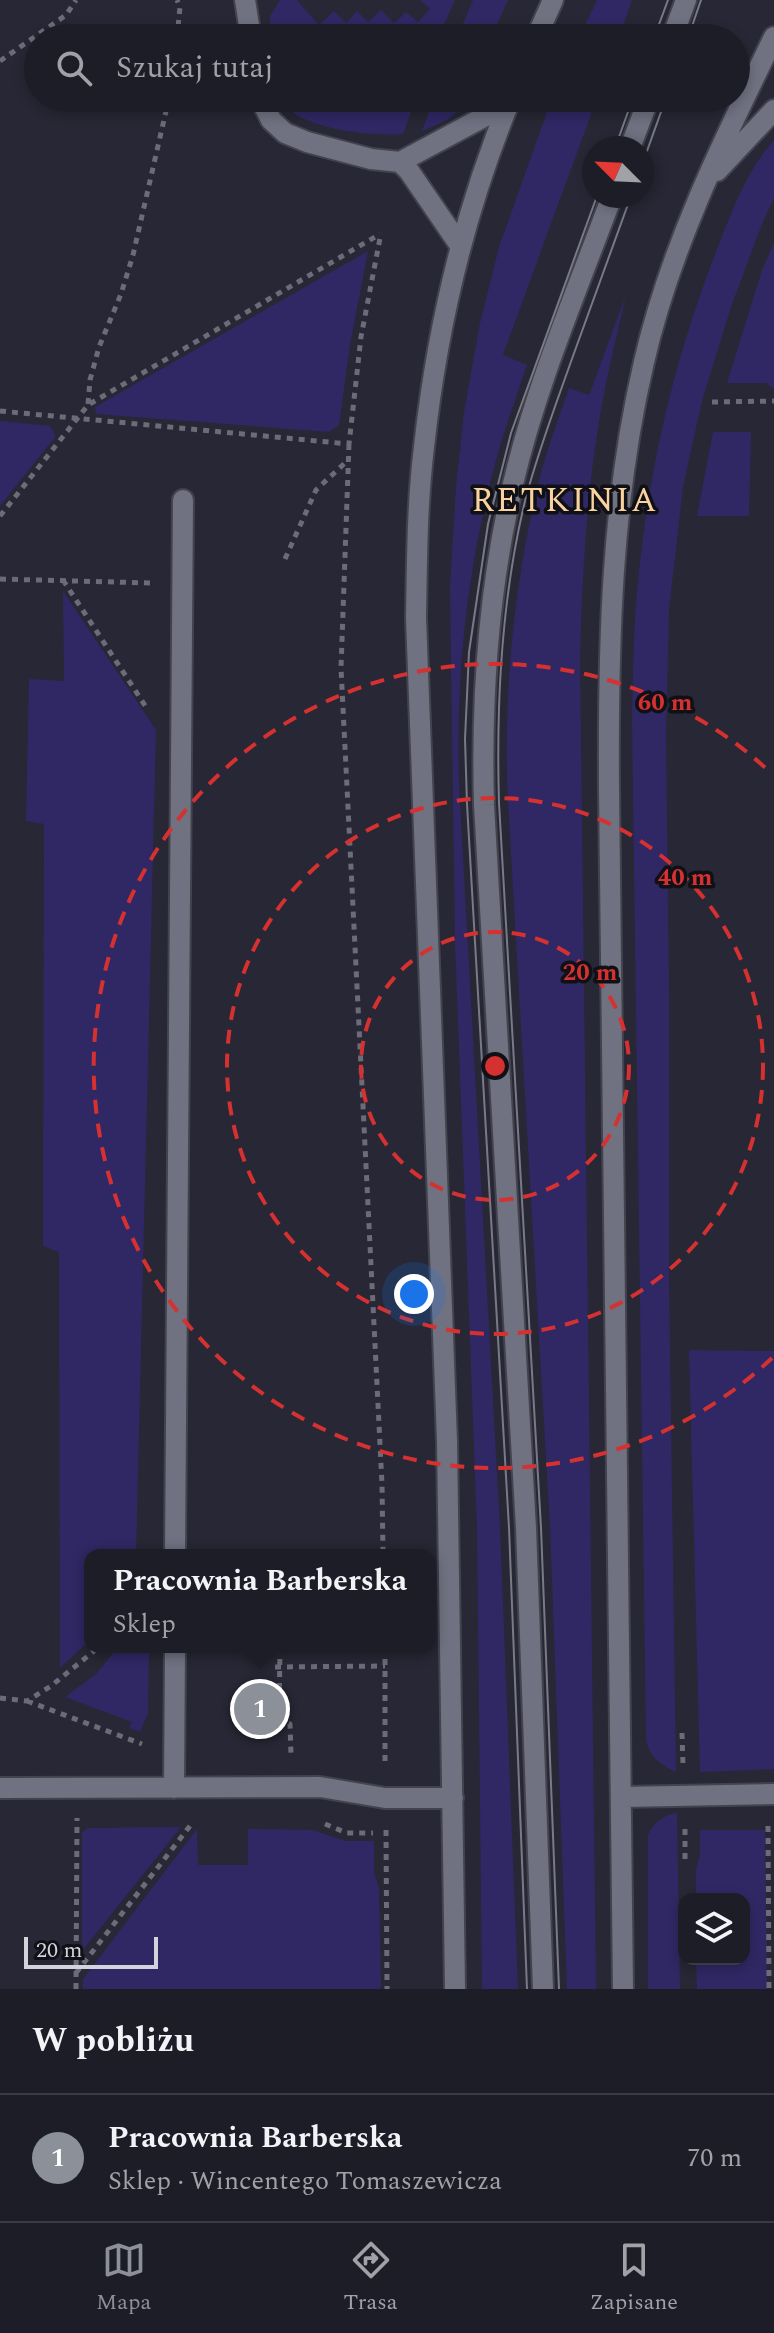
<!DOCTYPE html>
<html lang="pl">
<head>
<meta charset="utf-8">
<style>
	:root { --surface:#1d1d28; --page:#252630; --text:#f1f3f6; --muted:#a0a2a8; --line:#3b3b45; --accent:#8c9099 }
	body { margin:0; font-family:Spectral,serif; background:var(--page); color:var(--text) }
	.controls { position:absolute; right:24px; bottom:24px; display:grid; overflow:hidden; border-radius:16px; box-shadow:0 4px 12px #0003 }
	.controls button { width:72px; height:72px; display:grid; place-items:center; padding:0; border:0; border-bottom:2px solid var(--line); background:var(--surface); color:var(--text); font:40px sans-serif }
	.compass { position:absolute; left:582px; top:136px; width:72px; height:72px; border-radius:50%; background:var(--surface); box-shadow:0 4px 12px #0003; rotate:294deg }
	.scale { position:absolute; left:24px; bottom:20px; width:134px; box-sizing:border-box; padding-left:8px; border:4px solid #d3d3dc; border-top:0; font-size:22px; line-height:28px; white-space:nowrap; color:#d3d3dc; -webkit-text-stroke:6px #101017; paint-order:stroke }
	.you { position:absolute; left:414px; top:1294px; width:28px; height:28px; margin:-20px; border:6px solid #fff; border-radius:50%; background:#1a73e8; box-shadow:0 0 0 12px #1a73e833 }
	.badge { display:grid; place-items:center; width:52px; height:52px; border-radius:50%; background:var(--accent); color:#fff; font-size:26px; font-weight:700 }
	.pin { position:absolute; translate:-50% -50%; border:4px solid #fff; box-shadow:0 2px 8px #0006 }
	.popup { position:absolute; left:84px; top:1549px; width:352px; height:104px; box-sizing:border-box; display:grid; place-content:center; border-radius:16px; background:var(--surface); filter:drop-shadow(0 2px 6px #0005); font-size:26px; white-space:nowrap; color:var(--muted) }
	.popup b { font-size:30px; color:var(--text) }
	.popup::after { content:''; position:absolute; left:50%; top:100%; margin-left:-16px; border:16px solid transparent; border-top-color:var(--surface) }
	.list { margin:0; padding:0; list-style:none }
	h2 { display:flex; justify-content:space-between; align-items:center; height:104px; margin:0; padding:0 32px; font-size:34px }
	h2 small { font-size:26px; font-weight:400; color:var(--muted) }
	.list li { display:grid; grid-template-columns:52px 1fr auto; gap:24px; align-items:center; box-sizing:border-box; height:128px; padding:0 32px; border-top:2px solid var(--line) }
	.list b { display:block; font-size:30px; white-space:nowrap }
	.list p { margin:0; font-size:26px; white-space:nowrap; color:var(--muted) }
	.list em { font-size:26px; font-style:normal; color:var(--muted) }
	.icon { flex:none; width:44px; height:44px; fill:none; stroke:currentColor; stroke-width:2; stroke-linecap:round; stroke-linejoin:round }
	.map { position:relative; flex:none; width:774px; height:1989px; overflow:hidden }
	.search { position:absolute; background:var(--surface); box-shadow:0 4px 12px #0003; left:24px; right:24px; top:24px; height:88px; display:flex; align-items:center; gap:20px; box-sizing:border-box; padding:0 28px; border-radius:44px; color:var(--muted); font-size:30px }
	.sheet { height:232px; background:var(--surface) }
	nav { display:flex; justify-content:space-around; align-items:center; box-sizing:border-box; height:112px; border-top:2px solid var(--line); background:var(--surface); font-size:22px; color:var(--muted) }
	nav a { display:grid; justify-items:center; gap:4px }
	nav .on { color:var(--accent) }
	.map>svg:first-child { display:block }
	.green { fill:#2f2864 }
	.lines { fill:none; stroke-linecap:round; stroke-linejoin:round }
	.minor-casing { stroke:#43434e; stroke-width:24 }
	.path { stroke:#6c6c78; stroke-width:5; stroke-dasharray:6 6; stroke-linecap:butt }
	.minor { stroke:#707181; stroke-width:20 }
	.tram { stroke:#7a7a86; stroke-width:2 }
	.ring { fill:none; stroke:#d63131; stroke-width:4; stroke-dasharray:14 10 }
	.labels { text-anchor:middle; dominant-baseline:central; stroke-width:7; stroke-linejoin:round; paint-order:stroke }
	.quarter-label { font-size:34px; letter-spacing:2px; fill:#fad29f; stroke:#101017 }
	.centre { fill:#d63131; stroke:#101017; stroke-width:4 }
	.ring-label { font-size:24px; text-anchor:middle; font-weight:bold; fill:#d63131; stroke:#101017; stroke-width:7; stroke-linejoin:round; paint-order:stroke }
</style>
</head>
<body>
<div class="map">
<svg width="774" height="1989" viewBox="0 0 774 1989">
	<rect width="100%" height="100%" fill="#272735"/>
	<path class="green" d="M280,0H297L319,25L334,11L346,23L357,11L368,22L381,10L394,23L406,12L418,22L430,9L420,0H455L438,38H270V16Z
		M473,0H508L491,38H457Z
		M597,0H632L619,38H579Z
		M283,98H416L403,134C377,137 289,129 283,98Z
		M434,98H467C460,116 439,124 422,131Z
		M552,98H597L503,355L527,365C511,411 495,457 485,505C464,597 456,690 459,784L500,1527L518,1989H482L477,1528L455,942L450,587L456,487L464,412L480,323L499,247Z
		M774,140V198L762,224L731,307L702,401L683,487L669,610L666,734L669,992V1280L676,1772C660,1765 647,1755 646,1737L632,722C633,663 634,604 642,546C654,446 679,346 716,252C731,213 746,171 774,140Z
		M774,243V389L766,383H727L762,270Z
		M368,251L350,345L339,425L329,432L96,414L95,407Z
		M626,295C616,339 605,383 598,428C586,504 582,580 580,657L596,1989H567L550,1527L508,802C503,698 513,594 536,493C544,457 557,423 569,388L589,395Z
		M0,421L50,426L56,436L0,506Z
		M713,432H751L749,516H697Z
		M63,591L156,730L136,1555H90V1640L60,1668L59,1252L43,1246L44,824L26,821L29,679L64,681Z
		M689,1350L774,1351V1769L700,1772Z
		M106,1647H149L148,1713L140,1732L129,1728L132,1722L65,1697L96,1674L114,1652L105,1648Z
		M677,1813L680,1989H648V1835C654,1822 663,1815 677,1813Z
		M181,1827L82,1951V1833L87,1828Z
		M197,1829L198,1865H248V1829L313,1830L345,1841H374V1872L379,1888L381,1989H83V1979Z
		M700,1830H765L767,1989H697L696,1959H744V1899H696V1871L700,1854Z"/>
	<g class="lines">
		<g class="minor-casing">
			<path id="minor" d="M245,0L251,38
				M536,38L553,0
				M672,38L686,0
				M260,98L271,120L285,133L307,142L371,159L400,162L508,104
				M630,148L649,98
				M400,162L409,171L461,247
				M717,171L774,110
				M175,1555L183,500
				M0,1788L320,1787L385,1798H453
				M174,1788L175,1647
				M622,1797L774,1794
				M455,1989L447,1441L416,618C417,561 417,504 424,447C437,328 465,209 511,98
				M543,1989L526,1528L484,805C481,696 488,590 513,484C536,385 577,291 612,196
				M623,1989L609,789C608,645 611,502 644,362C670,248 723,141 774,37"/>
		</g>
		<path class="path" d="M177,38L180,7L177,0
			M0,61L66,15L76,0
			M712,402L774,401
			M88,404L90,380L99,347L121,294L133,255L169,98
			M0,411L349,444L361,337L381,233
			M349,444L341,668L382,1484L383,1555
			M0,516L88,405L380,234
			M285,559L316,490L347,461
			M0,579L151,583
			M63,580L148,710
			M280,1647L279,1721L290,1724L291,1754
			M385,1647V1764
			M275,1667L385,1666
			M0,1698L27,1701L51,1686L99,1647
			M27,1701L142,1744
			M682,1733L683,1765
			M325,1824L347,1833H373
			M768,1826L769,1989
			M386,1830L387,1989
			M685,1859V1828
			M76,1973L193,1822
			M76,1989L77,1818"/>
		<use href="#minor" class="minor"/>
		<path class="tram" d="M654,38L668,0
			M688,38L701,0
			M615,148L633,98
			M642,165L666,98
			M527,1989L509,1528L467,804L465,739L469,652L488,524L511,433L597,196
			M559,1989L541,1528L499,803C496,702 501,600 525,501C538,451 556,404 573,356C592,303 612,249 631,196"/>
	</g>
	<g class="ring">
		<circle cx="495" cy="1066" r="134"/>
		<circle cx="495" cy="1066" r="268"/>
		<path d="M772 1358A402 402 0 1 1 772 774"/>
	</g>
	<g class="labels">
		<g class="quarter-label">
			<text x="565" y="501">RETKINIA</text>
		</g>
	</g>
	<circle cx="495" cy="1066" r="12" class="centre"/>
	<g class="ring-label">
		<text x="665" y="710">60 m</text>
		<text x="685" y="885">40 m</text>
		<text x="590" y="980">20 m</text>
	</g>
</svg>
<div class="controls">
<button><svg class="icon" aria-label="layers" viewBox="0 0 24 24"><path d="M12 4l9 5-9 5-9-5zM3 14l9 5 9-5"/></svg></button>
</div>
<svg class="compass" viewBox="-18 -18 36 36"><path d="M0-13l5 13h-10z" fill="#e53935"/><path d="M0 13l5-13h-10z" fill="#a0a2a8"/></svg>
<div class="scale">20 m</div>
<div class="you"></div>
<div class="pin badge" style="left:260px;top:1709px">1</div>
<div class="popup"><b>Pracownia Barberska</b>Sklep</div>
<div class="search"><svg class="icon" aria-label="search" viewBox="0 0 24 24"><circle cx="10" cy="10" r="6"/><path d="M15 15l6 6"/></svg>Szukaj tutaj</div>
</div>
<section class="sheet">
<h2>W pobliżu<small></small></h2>
<ul class="list">
<li><span class="badge">1</span><div><b>Pracownia Barberska</b><p>Sklep · Wincentego Tomaszewicza</p></div><em>70 m</em></li>
</ul>
</section>
<nav>
<a class="on"><svg class="icon" aria-label="map" viewBox="0 0 24 24"><path d="M3 6l6-2 6 2 6-2v14l-6 2-6-2-6 2zM9 4v14M15 6v14"/></svg>Mapa</a>
<a><svg class="icon" aria-label="directions" viewBox="0 0 24 24"><path d="M12 3l9 9-9 9-9-9zM9 14v-3h6M13 9l2 2-2 2"/></svg>Trasa</a>
<a><svg class="icon" aria-label="saved" viewBox="0 0 24 24"><path d="M7 4h10v16l-5-4-5 4z"/></svg>Zapisane</a>
</nav>
</body>
</html>
